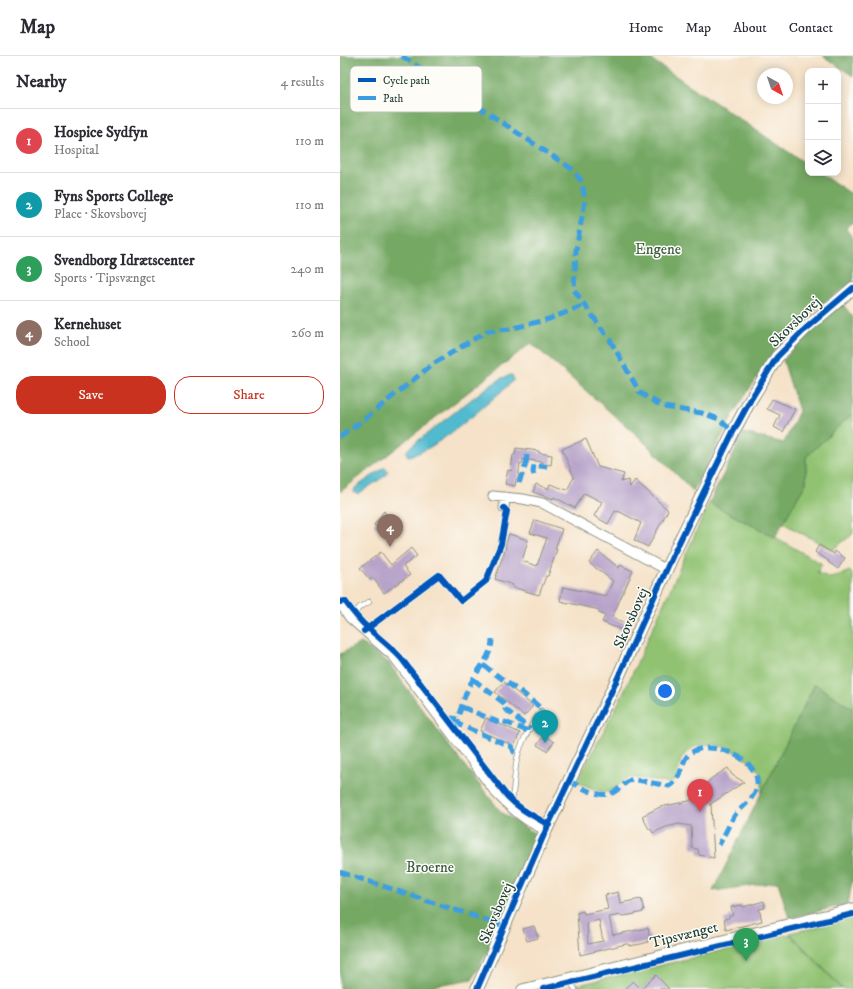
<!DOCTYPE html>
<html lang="en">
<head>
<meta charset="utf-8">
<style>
	:root { --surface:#fff; --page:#f2f2f3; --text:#2b2b33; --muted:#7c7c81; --line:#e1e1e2; --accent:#c8321e }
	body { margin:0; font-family:"IM FELL DW Pica",serif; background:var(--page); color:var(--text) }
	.controls { position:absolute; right:12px; top:12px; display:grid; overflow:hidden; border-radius:8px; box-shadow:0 2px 10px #0003 }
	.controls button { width:36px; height:36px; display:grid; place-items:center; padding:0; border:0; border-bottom:1px solid var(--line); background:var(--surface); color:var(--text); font:20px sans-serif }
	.compass { position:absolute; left:417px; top:12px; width:36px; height:36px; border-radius:50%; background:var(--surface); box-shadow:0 2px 10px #0003; rotate:140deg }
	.you { position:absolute; left:325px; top:635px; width:14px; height:14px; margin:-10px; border:3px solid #fff; border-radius:50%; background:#1a73e8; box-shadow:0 0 0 6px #1a73e833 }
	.badge { display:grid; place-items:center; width:26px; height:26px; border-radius:50%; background:var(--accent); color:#fff; font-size:13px; font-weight:700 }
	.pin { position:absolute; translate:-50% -33px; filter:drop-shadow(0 1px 2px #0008) }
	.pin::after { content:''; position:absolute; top:21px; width:14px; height:12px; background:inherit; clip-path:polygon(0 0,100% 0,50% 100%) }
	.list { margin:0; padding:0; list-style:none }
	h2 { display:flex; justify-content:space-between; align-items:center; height:52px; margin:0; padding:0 16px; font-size:17px }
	h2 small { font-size:13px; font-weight:400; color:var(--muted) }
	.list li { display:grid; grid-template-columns:26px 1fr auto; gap:12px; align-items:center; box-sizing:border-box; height:64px; padding:0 16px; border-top:1px solid var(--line) }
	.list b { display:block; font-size:15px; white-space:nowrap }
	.list p { margin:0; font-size:13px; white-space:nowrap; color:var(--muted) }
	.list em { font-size:13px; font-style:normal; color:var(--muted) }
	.actions { display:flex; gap:8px; padding:12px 16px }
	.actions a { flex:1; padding:9px 0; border:1px solid var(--accent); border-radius:16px; text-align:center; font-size:14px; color:var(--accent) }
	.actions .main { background:var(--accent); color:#fff }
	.icon { flex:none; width:22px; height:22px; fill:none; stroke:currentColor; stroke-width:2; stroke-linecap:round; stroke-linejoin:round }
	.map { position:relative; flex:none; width:513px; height:933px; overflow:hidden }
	header { display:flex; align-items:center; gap:24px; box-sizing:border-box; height:56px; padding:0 20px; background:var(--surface); border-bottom:1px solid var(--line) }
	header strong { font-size:19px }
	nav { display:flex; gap:22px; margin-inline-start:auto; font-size:14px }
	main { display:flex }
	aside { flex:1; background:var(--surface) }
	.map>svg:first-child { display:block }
	.green { fill:#91c272; stroke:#588053 }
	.forest { fill:#74a864; stroke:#4a724c }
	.water { fill:#51bacf; stroke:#387c82 }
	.building { fill:#b7a2c9; fill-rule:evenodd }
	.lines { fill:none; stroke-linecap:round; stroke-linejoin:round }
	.service-casing { stroke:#8a907e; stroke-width:6 }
	.minor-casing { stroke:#8a907e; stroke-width:11 }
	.tertiary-casing { stroke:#8a907e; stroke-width:14 }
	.service { stroke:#fff; stroke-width:4.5 }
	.minor { stroke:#fff; stroke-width:9 }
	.tertiary { stroke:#fff; stroke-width:12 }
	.quiet { stroke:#3c9ee2; stroke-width:5; stroke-dasharray:10 5; stroke-linecap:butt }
	.cycleway-casing { stroke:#fdfcf7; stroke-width:8 }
	.cycleway { stroke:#0057b8; stroke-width:6 }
	.labels { text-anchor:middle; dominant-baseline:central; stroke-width:3; stroke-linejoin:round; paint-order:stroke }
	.park-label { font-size:15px; fill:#3c5e44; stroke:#fdfcf7 }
	.street-label { font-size:15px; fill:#1f3d34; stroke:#fdfcf7 }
	.key { fill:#fdfcf7; stroke:#bac3bc; stroke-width:1 }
	.key-label { font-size:11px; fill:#1f3d34 }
</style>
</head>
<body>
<header>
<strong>Map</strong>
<nav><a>Home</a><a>Map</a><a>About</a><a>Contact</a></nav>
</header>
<main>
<aside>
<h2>Nearby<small>4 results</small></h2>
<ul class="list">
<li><span class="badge" style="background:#e0444e">1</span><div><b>Hospice Sydfyn</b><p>Hospital</p></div><em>110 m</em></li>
<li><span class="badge" style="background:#0f9aa8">2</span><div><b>Fyns Sports College</b><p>Place · Skovsbovej</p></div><em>110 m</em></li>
<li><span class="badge" style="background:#2e9e5b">3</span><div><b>Svendborg Idrætscenter</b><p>Sports · Tipsvænget</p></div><em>240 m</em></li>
<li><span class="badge" style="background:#8d6e63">4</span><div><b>Kernehuset</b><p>School</p></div><em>260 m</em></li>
</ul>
<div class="actions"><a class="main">Save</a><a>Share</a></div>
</aside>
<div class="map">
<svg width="513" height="933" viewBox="0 0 513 933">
	<rect width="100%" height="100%" fill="#fdfcf7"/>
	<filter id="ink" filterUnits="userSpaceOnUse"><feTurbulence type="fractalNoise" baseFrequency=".025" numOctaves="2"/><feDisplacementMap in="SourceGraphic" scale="8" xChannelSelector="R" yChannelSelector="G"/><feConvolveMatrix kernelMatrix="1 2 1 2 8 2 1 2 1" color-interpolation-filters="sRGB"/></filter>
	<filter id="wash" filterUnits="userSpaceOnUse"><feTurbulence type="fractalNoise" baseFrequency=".012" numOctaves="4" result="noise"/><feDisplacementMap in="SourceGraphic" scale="16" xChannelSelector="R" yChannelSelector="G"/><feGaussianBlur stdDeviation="0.9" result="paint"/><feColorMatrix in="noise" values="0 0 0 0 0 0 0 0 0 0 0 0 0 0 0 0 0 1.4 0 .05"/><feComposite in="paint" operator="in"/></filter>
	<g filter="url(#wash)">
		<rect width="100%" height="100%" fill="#f5e2c8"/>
		<path class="green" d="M513,357V478L492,494L443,467L466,427V401Z
			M369,447L435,481L482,508L477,517L492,522L510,515L513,520V653L475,628L421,738C422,730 423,723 420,716C418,714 415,711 413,709C397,693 363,677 344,699C338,706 339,716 335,725L327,727L291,721L285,724L270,736H262L237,726L284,636Z
			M513,862V933H503L450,877Z
			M450,878L502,933H222Z"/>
		<path class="forest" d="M0,0H306L468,109V117H480L513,139V166L506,173L513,182V226L480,249L435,294L395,355L353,435L299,381L191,287L0,436Z
			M483,0H513V20Z
			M500,245L513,261V357L466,401V427L435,481L369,447L404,377L444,387L459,355L443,304Z
			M21,587L48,606L113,695L161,756L200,781L163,868L132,923L75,933H0V598Z
			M475,628L513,653V822L508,848L449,862L438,826L373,835Z"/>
		<path class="water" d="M171,319H172L174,324L172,326C151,344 94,397 68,400L66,396L70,391L142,335L162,322Z
			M45,411L48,415L45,420L18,438L14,437L15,432Z"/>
		<g id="blocks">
			<path class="building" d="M432,343L455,353L443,376L434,371L440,359L427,353Z
				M246,383L258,411L284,418L281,426L288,424L290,431L295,424L328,454L308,491L294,484L301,467L278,455L277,456L275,455L268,468L254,460L262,446L244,437L235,452L214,441L213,443L193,436L196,428L208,433L210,428L227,434L234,421L222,393Z
				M176,392L199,395V397L212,399L211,409L203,408V406L183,403L182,408L180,407L178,423H176L175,430L165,428L168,414L171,415L173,399H175Z
				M44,455L48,462L40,473L34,469Z
				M195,464L222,473L215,493H217L208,520H206L199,539L172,531L173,529L155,523L166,491L165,490L169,478L188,484L182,505L197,510L207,482L190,477Z
				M479,489L494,498L495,495L505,502L498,513L488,506L489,505L475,496Z
				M71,492L77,500L63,510L70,519L44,537L33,522L30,524L20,512L41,496L51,509Z
				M258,495L279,512L280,509L293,515L272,561L287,568L284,575L262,566L265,560L258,556L260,554L220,545L223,531L266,540L273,525L249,507Z
				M164,626L193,650L184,660L155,636Z
				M146,662L180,677L174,690L140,675Z
				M204,679L214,686L207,695L197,689Z
				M388,712L392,719L404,726L369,749L371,748L374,802L359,799L358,793L352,792L351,770L339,768L326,771L313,777L311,773H309L302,760L320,751L349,745L356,740L355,739L372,722Z
				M278,836L280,847L301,843L304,854L302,855L303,856L290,859L282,860L281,859L269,861L273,879L308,872L310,884H308V886L301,888L289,890V888H286L240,899L237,857L243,855L244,858L268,853L265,839ZM259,864L263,885L248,888L247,867Z
				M424,845L425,852L419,853L422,865L386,874L384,863L389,862V860L393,859L391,851L402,849L403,851Z
				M194,870L198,882L187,885L183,873Z
				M316,919L329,933H284L293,925L301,933Z"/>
		</g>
	</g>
	<g filter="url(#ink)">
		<use href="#blocks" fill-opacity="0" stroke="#8a907e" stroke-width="1"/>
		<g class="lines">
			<g class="service-casing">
				<path id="service" d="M10,562L20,551L29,546
					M171,751C174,735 174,719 177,703C181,685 191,670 201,655
					M229,921L230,926L235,933"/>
			</g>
			<g class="minor-casing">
				<path id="minor" d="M153,440L183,443L202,447L327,514
					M164,452L165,441
					M0,547L10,562L54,601L156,737C171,752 186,766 206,774
					M182,933L513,852"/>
			</g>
			<g class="tertiary-casing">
				<path id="tertiary" d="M137,933L206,774L275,628L332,501L393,376L411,343L437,301L465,273L513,232"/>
			</g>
			<use href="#service" class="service"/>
			<use href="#minor" class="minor"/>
			<use href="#tertiary" class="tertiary"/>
			<path class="quiet" d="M62,0L232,113L242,126L245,145L236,194L234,234L270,284L300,337L324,351L362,357L379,363L393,376
				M0,381L26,362L93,308L147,275L170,273L209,263L245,249
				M187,399L186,408L190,409
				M194,419L193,416L194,409L207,411
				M179,427L186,408
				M143,609L176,633L179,634L202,653L201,655
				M133,623L165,648V653L190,673
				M122,651L158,666L162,665L188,675
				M117,663V666L120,669L172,691L174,696L179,698
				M108,664L112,662L117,663C122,651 125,636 132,625C140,610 152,600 152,583
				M229,725C241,731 261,744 274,736C281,732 285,726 292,723L329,730C345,721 339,703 352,696C363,689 380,692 391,697C409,704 426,722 412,741C407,748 400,753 395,759C389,768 384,780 379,789
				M0,816L164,870"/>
			<g class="cycleway-casing">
				<path id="cycleway" d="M0,546L5,545C12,555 19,564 28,572C39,582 51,591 61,602L167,740C179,753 194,760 209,769
					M24,575L99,519L121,545L146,525L161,488L167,455L164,452
					M137,933L206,774L275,628L332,501L393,376L411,343L437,301L465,273L513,232
					M203,933L513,858"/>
			</g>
			<use href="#cycleway" class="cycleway"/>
		</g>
	</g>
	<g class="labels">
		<g class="park-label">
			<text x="318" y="193">Engene</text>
			<text x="90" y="811">Broerne</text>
		</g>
		<g class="street-label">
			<text transform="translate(455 266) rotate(-44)">Skovsbovej</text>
			<text transform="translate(291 562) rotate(-66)">Skovsbovej</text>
			<text transform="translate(156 857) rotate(-67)">Skovsbovej</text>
			<text transform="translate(344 879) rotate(-14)">Tipsvænget</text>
		</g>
	</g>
	<rect x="10" y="10" width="132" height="46" rx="6" class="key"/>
	<rect x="18" y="22" width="18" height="4" fill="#0057b8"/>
	<rect x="18" y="40" width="18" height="4" fill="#3c9ee2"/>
	<g class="key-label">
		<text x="43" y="28">Cycle path</text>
		<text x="43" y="46">Path</text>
	</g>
</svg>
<div class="controls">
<button>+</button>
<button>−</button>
<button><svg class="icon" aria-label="layers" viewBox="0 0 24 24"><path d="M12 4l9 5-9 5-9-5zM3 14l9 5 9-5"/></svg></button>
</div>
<svg class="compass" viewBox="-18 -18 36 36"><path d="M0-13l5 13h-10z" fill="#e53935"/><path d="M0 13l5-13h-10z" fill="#7c7c81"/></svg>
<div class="you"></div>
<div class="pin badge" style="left:360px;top:756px;background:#e0444e">1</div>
<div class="pin badge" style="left:205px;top:687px;background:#0f9aa8">2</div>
<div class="pin badge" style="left:406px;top:905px;background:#2e9e5b">3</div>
<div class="pin badge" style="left:50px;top:491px;background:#8d6e63">4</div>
</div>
</main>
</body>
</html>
